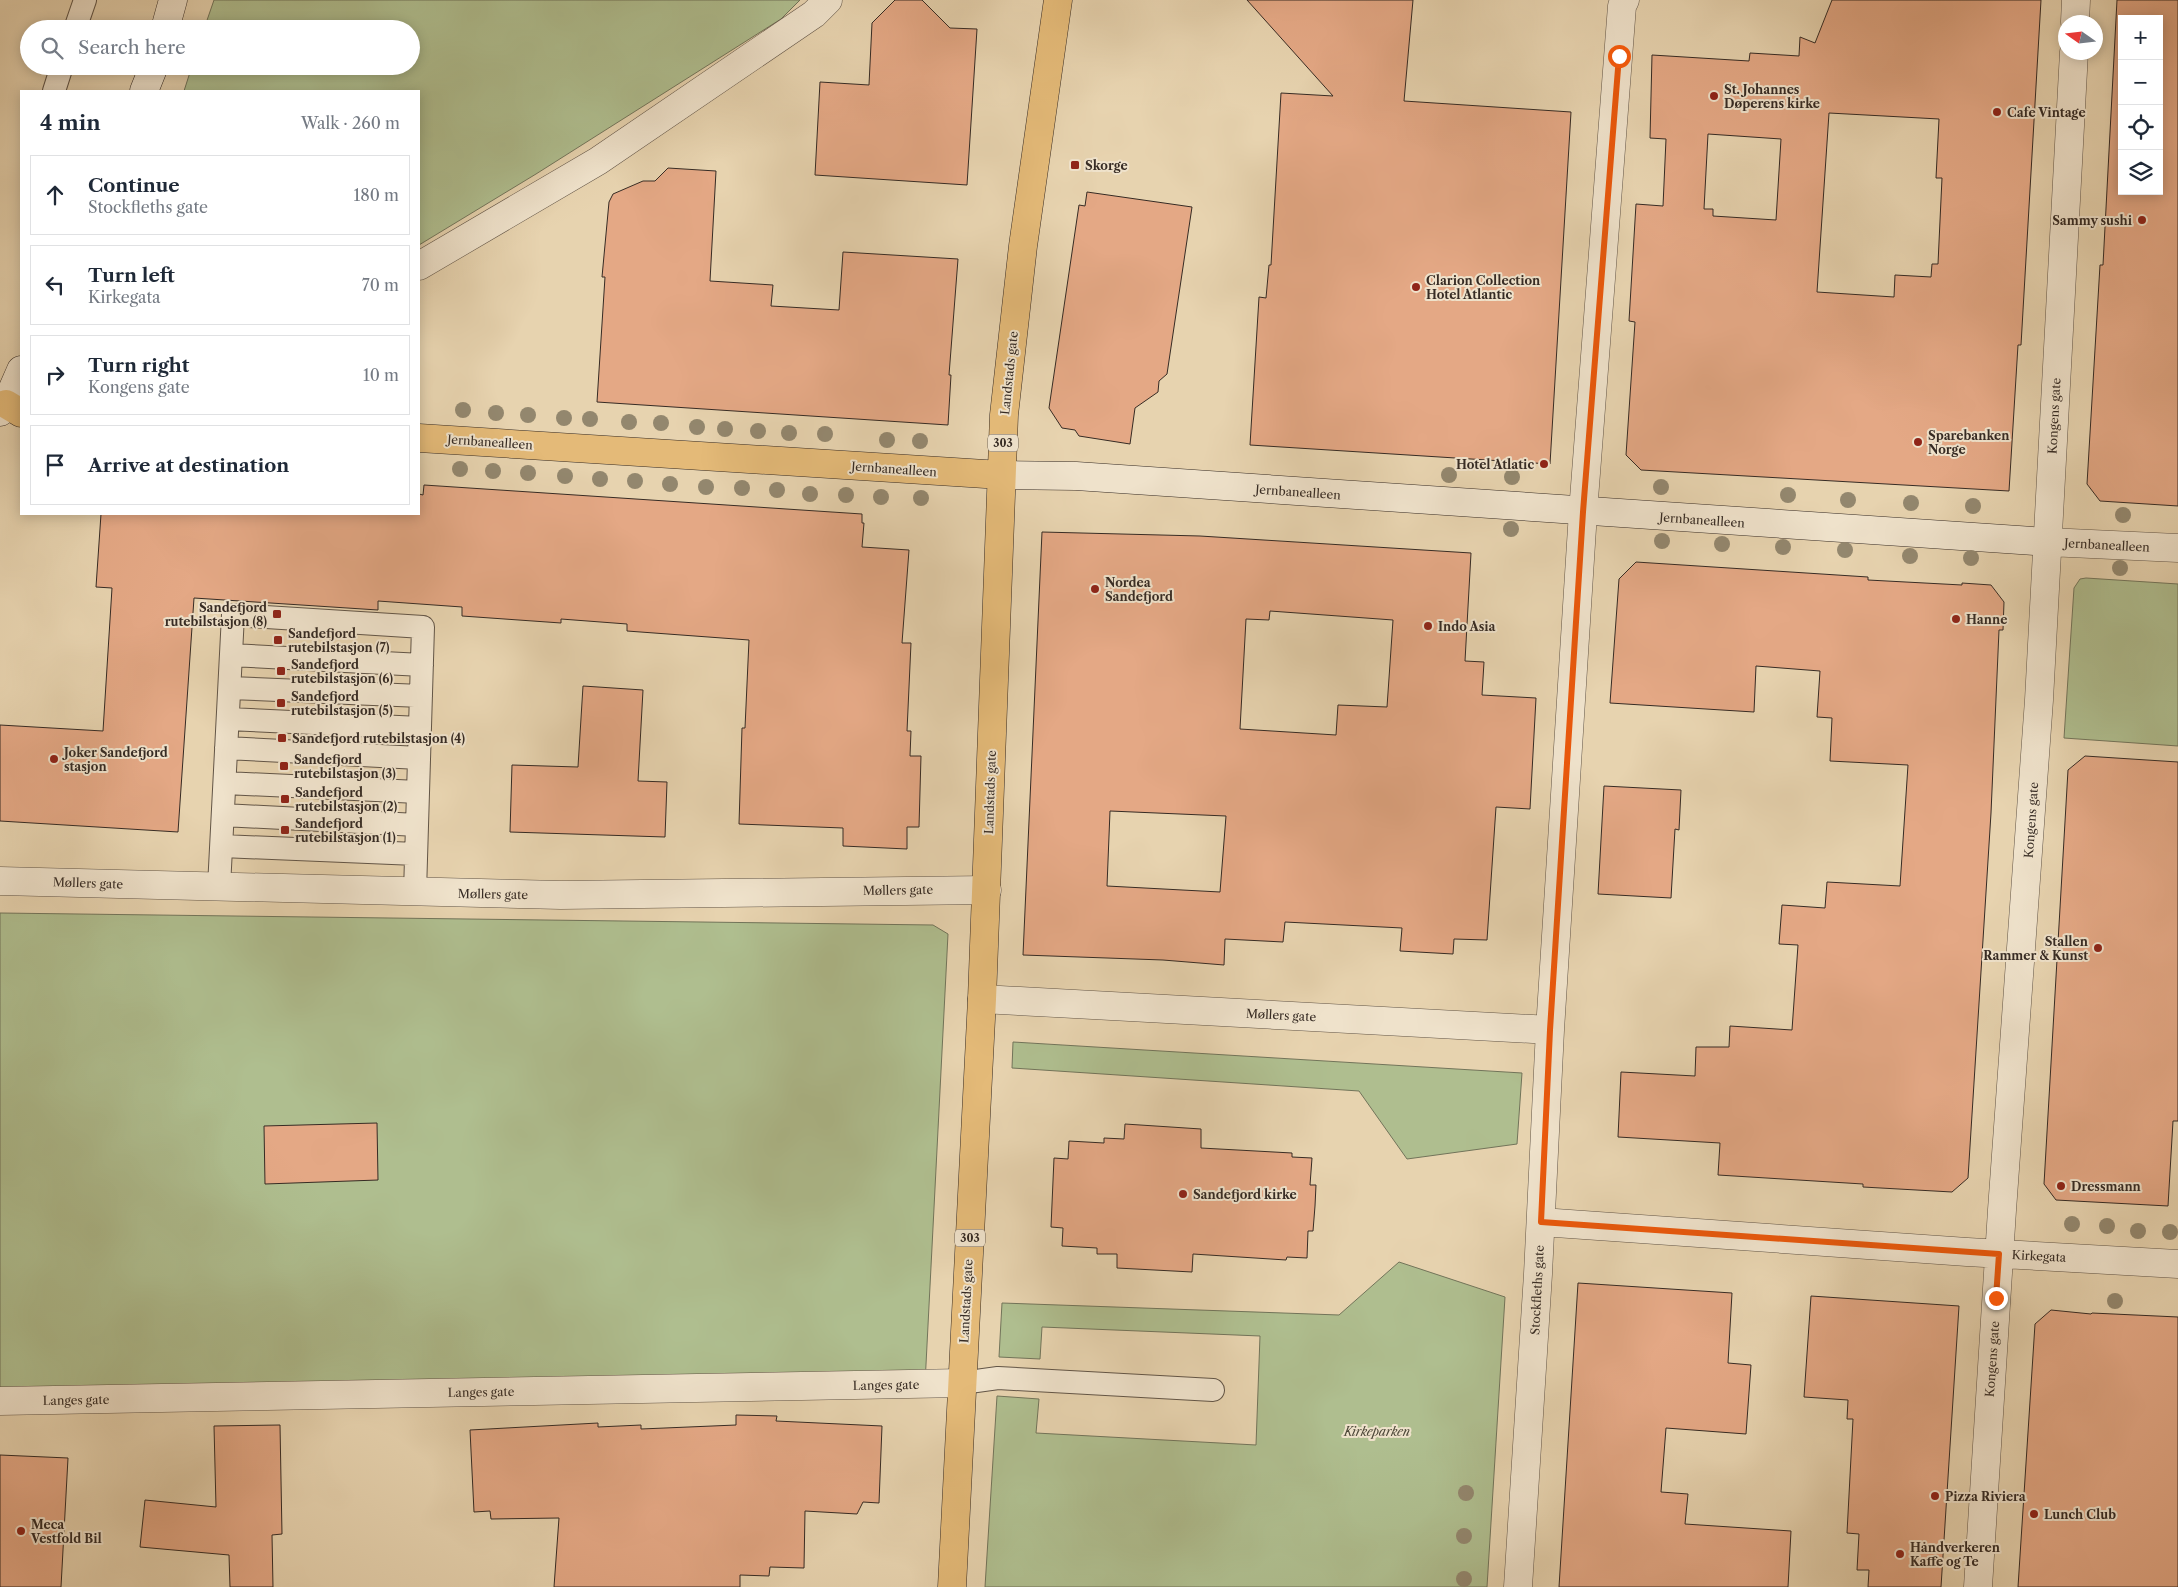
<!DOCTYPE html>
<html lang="en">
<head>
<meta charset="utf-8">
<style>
	:root { --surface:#fff; --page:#f6f6f7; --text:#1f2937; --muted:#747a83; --line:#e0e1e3 }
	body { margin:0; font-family:"Libre Caslon Text",serif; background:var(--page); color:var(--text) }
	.controls { position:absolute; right:15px; top:15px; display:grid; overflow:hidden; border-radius:0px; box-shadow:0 2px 12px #0003 }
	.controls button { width:45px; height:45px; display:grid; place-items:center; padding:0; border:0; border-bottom:1px solid var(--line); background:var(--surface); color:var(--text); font:25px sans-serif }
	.compass { position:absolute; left:2058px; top:15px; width:45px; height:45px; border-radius:50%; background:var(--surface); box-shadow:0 2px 12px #0003; rotate:284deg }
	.stop { position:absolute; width:15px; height:15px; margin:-11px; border:4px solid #ea580c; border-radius:50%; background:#fff }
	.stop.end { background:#ea580c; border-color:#fff; box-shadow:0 1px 5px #0008 }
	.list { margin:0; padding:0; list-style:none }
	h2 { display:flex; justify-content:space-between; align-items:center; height:65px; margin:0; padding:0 20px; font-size:21px }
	h2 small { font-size:16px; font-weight:400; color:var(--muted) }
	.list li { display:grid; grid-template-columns:32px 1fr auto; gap:15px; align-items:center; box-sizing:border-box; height:80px; margin:0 10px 10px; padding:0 10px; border:1px solid var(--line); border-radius:0px }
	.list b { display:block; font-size:19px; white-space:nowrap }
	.list p { margin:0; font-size:16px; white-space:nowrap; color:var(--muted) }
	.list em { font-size:16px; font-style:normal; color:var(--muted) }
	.icon { flex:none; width:28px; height:28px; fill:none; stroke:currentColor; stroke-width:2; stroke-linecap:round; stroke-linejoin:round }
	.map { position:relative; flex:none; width:2178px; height:1587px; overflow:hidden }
	.search { position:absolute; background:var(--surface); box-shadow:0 2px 12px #0003; left:20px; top:20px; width:400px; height:55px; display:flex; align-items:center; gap:12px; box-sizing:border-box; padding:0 18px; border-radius:28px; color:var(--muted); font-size:19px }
	.panel { position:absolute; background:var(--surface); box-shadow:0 2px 12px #0003; left:20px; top:90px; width:400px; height:425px; border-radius:0px }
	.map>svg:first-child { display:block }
	.green { fill:#afbe8f; stroke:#72745a }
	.building { fill:#e4a885; stroke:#362b24; fill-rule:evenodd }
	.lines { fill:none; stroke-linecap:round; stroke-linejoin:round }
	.lane-casing { stroke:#625547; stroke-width:24 }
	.street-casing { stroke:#625547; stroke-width:29 }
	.secondary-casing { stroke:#362b24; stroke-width:29 }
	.primary-casing { stroke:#362b24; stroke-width:29 }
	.lane { stroke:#efe2cb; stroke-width:22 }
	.street { stroke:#efe2cb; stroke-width:28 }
	.secondary { stroke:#efe2cb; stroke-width:28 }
	.primary { stroke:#e4ba78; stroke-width:28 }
	.tree { fill:#93876e }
	.route { stroke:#ea580c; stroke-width:6 }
	.poi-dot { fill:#8f2418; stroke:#efe2cb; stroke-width:2 }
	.labels { text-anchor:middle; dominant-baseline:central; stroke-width:4; stroke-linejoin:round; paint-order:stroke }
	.shield { fill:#efe2cb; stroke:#6e6256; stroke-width:1 }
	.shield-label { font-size:11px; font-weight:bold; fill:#362b24 }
	.poi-label { font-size:12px; font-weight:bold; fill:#362b24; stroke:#efe2cb; text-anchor:start }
	.street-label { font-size:12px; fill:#362b24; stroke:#efe2cb }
	.park-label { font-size:12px; font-style:italic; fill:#4e4839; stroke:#efe2cb }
</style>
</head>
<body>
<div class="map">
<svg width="2178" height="1587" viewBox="0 0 2178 1587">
	<rect width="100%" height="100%" fill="#e7d3af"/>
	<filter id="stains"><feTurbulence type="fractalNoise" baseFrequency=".004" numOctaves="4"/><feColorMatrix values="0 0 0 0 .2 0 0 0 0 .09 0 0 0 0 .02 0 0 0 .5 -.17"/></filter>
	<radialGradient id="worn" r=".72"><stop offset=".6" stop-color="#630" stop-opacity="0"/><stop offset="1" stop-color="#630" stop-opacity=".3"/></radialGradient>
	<path class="green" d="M214,0H800L781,19L536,174L419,245V91H184L192,66H411V29H204Z
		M2086,578L2178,584V746L2064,738L2074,588L2080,579Z
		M0,913L933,925L948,934L925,1384L0,1401Z
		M1013,1042L1522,1073L1517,1144L1407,1159L1359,1091L1012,1068Z
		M1399,1262L1505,1297L1487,1587H985L997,1396L1039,1399L1036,1433L1256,1445L1260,1336L1042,1327L1040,1359L999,1357L1002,1303L1339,1315Z"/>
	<path class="building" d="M895,0H922L950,28L977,29L967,185L815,175L820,82L869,85L872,23Z
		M1247,0H1413L1404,101L1571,112L1550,464L1250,445L1259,297L1266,298L1269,265H1271L1281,93L1333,96Z
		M1832,0H2041L2021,345H2018L2009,491L1641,470L1626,455L1635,322L1629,321L1636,204L1663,206L1666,139L1650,138L1652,55L1749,61L1750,53L1799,56L1800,37L1815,43ZM1829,113L1939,119L1936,178H1942L1938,264H1932L1931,277L1895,275L1894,297L1817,292ZM1708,134L1781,139L1776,220L1713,216V209H1704Z
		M2117,0H2178V506L2100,501L2087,484L2100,265H2103ZM2122,19H2159V191H2122Z
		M668,168L716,171L710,281L773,285L771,306L839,310L843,252L958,259L949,375H951L948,425L597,402L605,277H602L609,202L613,194L643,181H655Z
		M1087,192L1192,207L1167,374L1159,381L1158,392L1135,408L1130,444L1079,436L1075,430L1062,428L1049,408L1079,205L1085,206Z
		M424,485L862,514V523H864L862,547L909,550L902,643H911L907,731H911L910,756H921L919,827H907V849L843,846V828L739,824L742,728H745L749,640L627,631V624L561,619V623L462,616V607L378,601V610L194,598L178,832L0,821V725L103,731L112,588L96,587L101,514H419V494L423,495Z
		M1042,532L1200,536L1471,553L1465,661L1484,662L1482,695L1536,698L1530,809L1496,807L1487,940L1454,939L1453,954L1400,951L1402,928L1285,922L1283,942L1225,939L1224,965L1163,960L1023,955ZM1270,611L1393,620L1387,707L1338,705L1336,735L1240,729L1246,619L1269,620ZM1110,811L1226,816L1220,892L1107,886Z
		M1636,562L1868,577V580L1962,585V583L1991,585L2004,602L2003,630H1999L1991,813L1968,1178L1952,1192L1863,1187V1184L1718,1175L1720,1143L1618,1137L1621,1072L1695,1076L1696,1047H1729L1730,1026L1792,1030L1798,945L1779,944L1782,905L1825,908L1827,882L1900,886L1908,765L1830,761L1832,718L1817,717L1820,671L1756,666L1754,712L1610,703L1619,579Z
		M583,686L643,690L638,781L667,782L665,837L510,832L512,765L578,767Z
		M2085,756L2178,762V1121H2173L2168,1206L2056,1200L2044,1184L2068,770Z
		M1604,786L1681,790L1679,830L1675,829L1671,898L1598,894Z
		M377,1123L378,1180L265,1184L264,1126Z
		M1125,1124L1201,1129V1148L1292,1153V1157L1312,1158L1310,1185H1316L1315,1206L1313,1231H1308L1307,1258L1287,1257L1286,1260L1193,1254L1192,1272L1117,1268V1254H1097V1248L1062,1246L1063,1228L1051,1227L1054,1158L1068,1159L1069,1141L1104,1143V1138L1124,1139Z
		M1578,1283L1732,1293L1728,1363L1751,1365L1746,1434L1666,1428L1661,1492L1688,1494L1685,1524L1791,1531L1788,1587H1559Z
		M1811,1296L1959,1306L1941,1587H1868L1869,1570H1857L1859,1534L1847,1533L1853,1419H1847L1848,1400L1804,1397Z
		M2051,1310L2091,1314L2092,1313L2178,1317V1587H2018L2035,1324Z
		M736,1415L777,1416L776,1421L882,1426L879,1503L863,1502L857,1514L805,1511L804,1568L770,1567L769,1576L740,1575V1587H554L559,1518L491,1519L490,1511L474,1512L470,1430L598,1423V1427L641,1425V1429L736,1425Z
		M280,1425L282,1534L272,1535L273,1587H230L229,1555L140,1547L145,1500L216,1507L214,1426Z
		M0,1455L68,1458L61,1587H0Z"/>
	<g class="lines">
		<g class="lane-casing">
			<path id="lane" d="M75,29L85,0
				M54,91L62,66
				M231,655L422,665
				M230,688L421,696
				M228,719L420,728
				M226,748L419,758
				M225,783L418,792
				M223,815L417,825
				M222,846L416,854
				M219,887L233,615L423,627L415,892
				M962,1383L998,1378L1213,1390"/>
		</g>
		<g class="street-casing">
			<path id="street" d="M2075,22L2076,0
				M419,266L598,161L814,14L828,0
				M2048,542L2178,548
				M0,881L561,895L987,890
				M982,999L1550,1030
				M1541,1222L1967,1252L2178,1264
				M0,1401L962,1383
				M1518,1587L1538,1274L1550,1030L1583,512L1622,6L1625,0
				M1978,1587L2002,1210L2039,700L2074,52"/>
		</g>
		<g class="secondary-casing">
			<path id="secondary" d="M165,29L173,0
				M144,91L154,66
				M0,412L6,404L21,370
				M1001,475L1076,476L2048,542"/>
		</g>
		<g class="primary-casing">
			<path id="primary" d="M6,404L21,413
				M419,438L1001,475
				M952,1587L982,999L1004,415L1023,246L1058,0"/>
		</g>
		<use href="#lane" class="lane"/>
		<use href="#street" class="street"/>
		<use href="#secondary" class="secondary"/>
		<use href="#primary" class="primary"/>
	</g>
	<g class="tree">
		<circle cx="463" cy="410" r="8"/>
		<circle cx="496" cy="413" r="8"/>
		<circle cx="528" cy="415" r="8"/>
		<circle cx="564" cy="418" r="8"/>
		<circle cx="590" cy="419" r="8"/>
		<circle cx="629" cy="422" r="8"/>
		<circle cx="661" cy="423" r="8"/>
		<circle cx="697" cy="427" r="8"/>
		<circle cx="725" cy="429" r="8"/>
		<circle cx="758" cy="431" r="8"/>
		<circle cx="789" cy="433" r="8"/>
		<circle cx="825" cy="434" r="8"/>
		<circle cx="887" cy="440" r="8"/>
		<circle cx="920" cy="441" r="8"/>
		<circle cx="460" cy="469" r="8"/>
		<circle cx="493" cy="471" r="8"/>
		<circle cx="528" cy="473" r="8"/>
		<circle cx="1449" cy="475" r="8"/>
		<circle cx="565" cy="476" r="8"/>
		<circle cx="1512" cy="477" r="8"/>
		<circle cx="600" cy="479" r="8"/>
		<circle cx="635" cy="481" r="8"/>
		<circle cx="670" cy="484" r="8"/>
		<circle cx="706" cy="487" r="8"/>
		<circle cx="1661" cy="487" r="8"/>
		<circle cx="742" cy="488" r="8"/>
		<circle cx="777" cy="490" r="8"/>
		<circle cx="810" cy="494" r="8"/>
		<circle cx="846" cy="495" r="8"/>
		<circle cx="1788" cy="495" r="8"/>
		<circle cx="881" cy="497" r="8"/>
		<circle cx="921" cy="498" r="8"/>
		<circle cx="1848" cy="500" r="8"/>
		<circle cx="1911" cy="503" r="8"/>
		<circle cx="1973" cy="506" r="8"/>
		<circle cx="2123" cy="515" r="8"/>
		<circle cx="1511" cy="529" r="8"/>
		<circle cx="1662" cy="541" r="8"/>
		<circle cx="1722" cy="544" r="8"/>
		<circle cx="1783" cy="547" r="8"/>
		<circle cx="1845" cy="550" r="8"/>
		<circle cx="1910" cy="556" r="8"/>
		<circle cx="1971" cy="558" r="8"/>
		<circle cx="2120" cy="568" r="8"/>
		<circle cx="2072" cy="1224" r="8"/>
		<circle cx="2107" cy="1226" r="8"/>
		<circle cx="2138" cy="1231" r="8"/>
		<circle cx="2170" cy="1232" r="8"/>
		<circle cx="2115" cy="1301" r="8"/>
		<circle cx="1466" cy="1493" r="8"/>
		<circle cx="1464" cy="1536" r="8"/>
		<circle cx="1464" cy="1579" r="8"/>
	</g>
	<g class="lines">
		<path class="route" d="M1619,56L1583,512L1550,1030L1541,1222L1999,1254L1996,1298"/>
	</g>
	<g class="poi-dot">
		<circle cx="1714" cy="96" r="5"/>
		<circle cx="1997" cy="112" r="5"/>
		<rect x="1070" y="160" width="10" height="10" rx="2.5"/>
		<circle cx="2142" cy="220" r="5"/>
		<circle cx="1416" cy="287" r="5"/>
		<circle cx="1918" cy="442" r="5"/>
		<circle cx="1544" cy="464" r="5"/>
		<circle cx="1095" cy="589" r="5"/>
		<rect x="272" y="609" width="10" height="10" rx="2.5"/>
		<circle cx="1956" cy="619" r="5"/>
		<circle cx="1428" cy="626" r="5"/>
		<rect x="273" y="635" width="10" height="10" rx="2.5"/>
		<rect x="276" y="666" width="10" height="10" rx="2.5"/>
		<rect x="276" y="698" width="10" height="10" rx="2.5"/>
		<rect x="277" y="733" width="10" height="10" rx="2.5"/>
		<circle cx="54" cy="759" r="5"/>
		<rect x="279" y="761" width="10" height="10" rx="2.5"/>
		<rect x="280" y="794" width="10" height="10" rx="2.5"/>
		<rect x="280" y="825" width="10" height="10" rx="2.5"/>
		<circle cx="2098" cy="948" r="5"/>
		<circle cx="2061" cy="1186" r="5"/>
		<circle cx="1183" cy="1194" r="5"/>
		<circle cx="1935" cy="1496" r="5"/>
		<circle cx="2034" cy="1514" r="5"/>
		<circle cx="21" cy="1531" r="5"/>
		<circle cx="1900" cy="1554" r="5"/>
	</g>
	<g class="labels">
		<g class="shield">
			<rect x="988" y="434.5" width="30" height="17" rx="4"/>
			<rect x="955" y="1229.5" width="30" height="17" rx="4"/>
		</g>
		<g class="shield-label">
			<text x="1003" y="443">303</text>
			<text x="970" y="1238">303</text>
		</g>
		<g class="poi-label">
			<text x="1724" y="89">St. Johannes<tspan x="1724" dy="14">Døperens kirke</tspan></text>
			<text x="2007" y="112">Cafe Vintage</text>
			<text x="1085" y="165">Skorge</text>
			<text x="2132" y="220" text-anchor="end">Sammy sushi</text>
			<text x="1426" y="280">Clarion Collection<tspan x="1426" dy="14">Hotel Atlantic</tspan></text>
			<text x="1928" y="435">Sparebanken<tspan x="1928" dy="14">Norge</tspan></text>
			<text x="1534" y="464" text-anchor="end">Hotel Atlatic</text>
			<text x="1105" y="582">Nordea<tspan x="1105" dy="14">Sandefjord</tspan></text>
			<text x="267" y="607" text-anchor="end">Sandefjord<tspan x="267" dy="14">rutebilstasjon (8)</tspan></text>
			<text x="1966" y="619">Hanne</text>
			<text x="1438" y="626">Indo Asia</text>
			<text x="288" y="633">Sandefjord<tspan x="288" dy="14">rutebilstasjon (7)</tspan></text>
			<text x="291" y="664">Sandefjord<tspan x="291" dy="14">rutebilstasjon (6)</tspan></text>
			<text x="291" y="696">Sandefjord<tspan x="291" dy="14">rutebilstasjon (5)</tspan></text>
			<text x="292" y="738">Sandefjord rutebilstasjon (4)</text>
			<text x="64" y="752">Joker Sandefjord<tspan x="64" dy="14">stasjon</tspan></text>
			<text x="294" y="759">Sandefjord<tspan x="294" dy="14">rutebilstasjon (3)</tspan></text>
			<text x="295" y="792">Sandefjord<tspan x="295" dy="14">rutebilstasjon (2)</tspan></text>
			<text x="295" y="823">Sandefjord<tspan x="295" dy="14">rutebilstasjon (1)</tspan></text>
			<text x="2088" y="941" text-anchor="end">Stallen<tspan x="2088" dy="14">Rammer &amp; Kunst</tspan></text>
			<text x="2071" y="1186">Dressmann</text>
			<text x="1193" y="1194">Sandefjord kirke</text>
			<text x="1945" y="1496">Pizza Riviera</text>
			<text x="2044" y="1514">Lunch Club</text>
			<text x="31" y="1524">Meca<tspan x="31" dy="14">Vestfold Bil</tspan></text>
			<text x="1910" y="1547">Håndverkeren<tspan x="1910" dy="14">Kaffe og Te</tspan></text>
		</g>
		<g class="street-label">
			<text transform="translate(1009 373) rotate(-84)">Landstads gate</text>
			<text transform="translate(2054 416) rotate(-87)">Kongens gate</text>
			<text transform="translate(490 442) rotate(4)">Jernbanealleen</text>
			<text transform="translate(894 469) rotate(4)">Jernbanealleen</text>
			<text transform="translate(1298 492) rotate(4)">Jernbanealleen</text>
			<text transform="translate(1702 520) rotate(4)">Jernbanealleen</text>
			<text transform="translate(2107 545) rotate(3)">Jernbanealleen</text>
			<text transform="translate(990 792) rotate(-88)">Landstads gate</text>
			<text transform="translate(2031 820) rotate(-86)">Kongens gate</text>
			<text transform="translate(88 883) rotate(2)">Møllers gate</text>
			<text transform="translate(898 890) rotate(-1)">Møllers gate</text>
			<text transform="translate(493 894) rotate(1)">Møllers gate</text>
			<text transform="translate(1281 1015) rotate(3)">Møllers gate</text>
			<text transform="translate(2039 1256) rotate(3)">Kirkegata</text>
			<text transform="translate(1537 1290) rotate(-87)">Stockfleths gate</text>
			<text transform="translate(966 1301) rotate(-87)">Landstads gate</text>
			<text transform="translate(1992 1359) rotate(-86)">Kongens gate</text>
			<text transform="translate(886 1385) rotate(-1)">Langes gate</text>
			<text transform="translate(481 1392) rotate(-1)">Langes gate</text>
			<text transform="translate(76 1400) rotate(-1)">Langes gate</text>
		</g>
		<g class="park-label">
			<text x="1377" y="1431">Kirkeparken</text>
		</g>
	</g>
	<rect width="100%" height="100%" filter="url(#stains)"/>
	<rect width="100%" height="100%" fill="url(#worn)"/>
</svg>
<div class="controls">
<button>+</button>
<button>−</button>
<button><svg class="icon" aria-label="locate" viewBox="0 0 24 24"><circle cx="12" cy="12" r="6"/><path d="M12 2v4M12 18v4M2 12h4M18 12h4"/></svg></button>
<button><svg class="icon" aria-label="layers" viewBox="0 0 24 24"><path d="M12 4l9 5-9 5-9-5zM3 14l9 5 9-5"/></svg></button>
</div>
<svg class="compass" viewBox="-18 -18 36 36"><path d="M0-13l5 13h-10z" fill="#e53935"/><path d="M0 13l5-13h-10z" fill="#747a83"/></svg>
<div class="stop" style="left:1619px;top:56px"></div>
<div class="stop end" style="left:1996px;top:1298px"></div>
<div class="search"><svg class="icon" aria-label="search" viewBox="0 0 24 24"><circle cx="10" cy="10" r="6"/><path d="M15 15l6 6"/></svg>Search here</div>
<section class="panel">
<h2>4 min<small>Walk · 260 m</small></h2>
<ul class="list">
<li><svg class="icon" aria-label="ahead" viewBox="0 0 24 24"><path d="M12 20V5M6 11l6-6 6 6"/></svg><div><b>Continue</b><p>Stockfleths gate</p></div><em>180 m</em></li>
<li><svg class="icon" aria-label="left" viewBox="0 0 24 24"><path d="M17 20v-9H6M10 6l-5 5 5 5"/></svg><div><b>Turn left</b><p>Kirkegata</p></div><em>70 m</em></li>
<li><svg class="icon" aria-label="right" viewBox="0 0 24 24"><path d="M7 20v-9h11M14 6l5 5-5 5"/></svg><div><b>Turn right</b><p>Kongens gate</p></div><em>10 m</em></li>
<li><svg class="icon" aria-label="arrive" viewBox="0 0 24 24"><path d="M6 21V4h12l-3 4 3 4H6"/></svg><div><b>Arrive at destination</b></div></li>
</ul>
</section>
</div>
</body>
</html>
